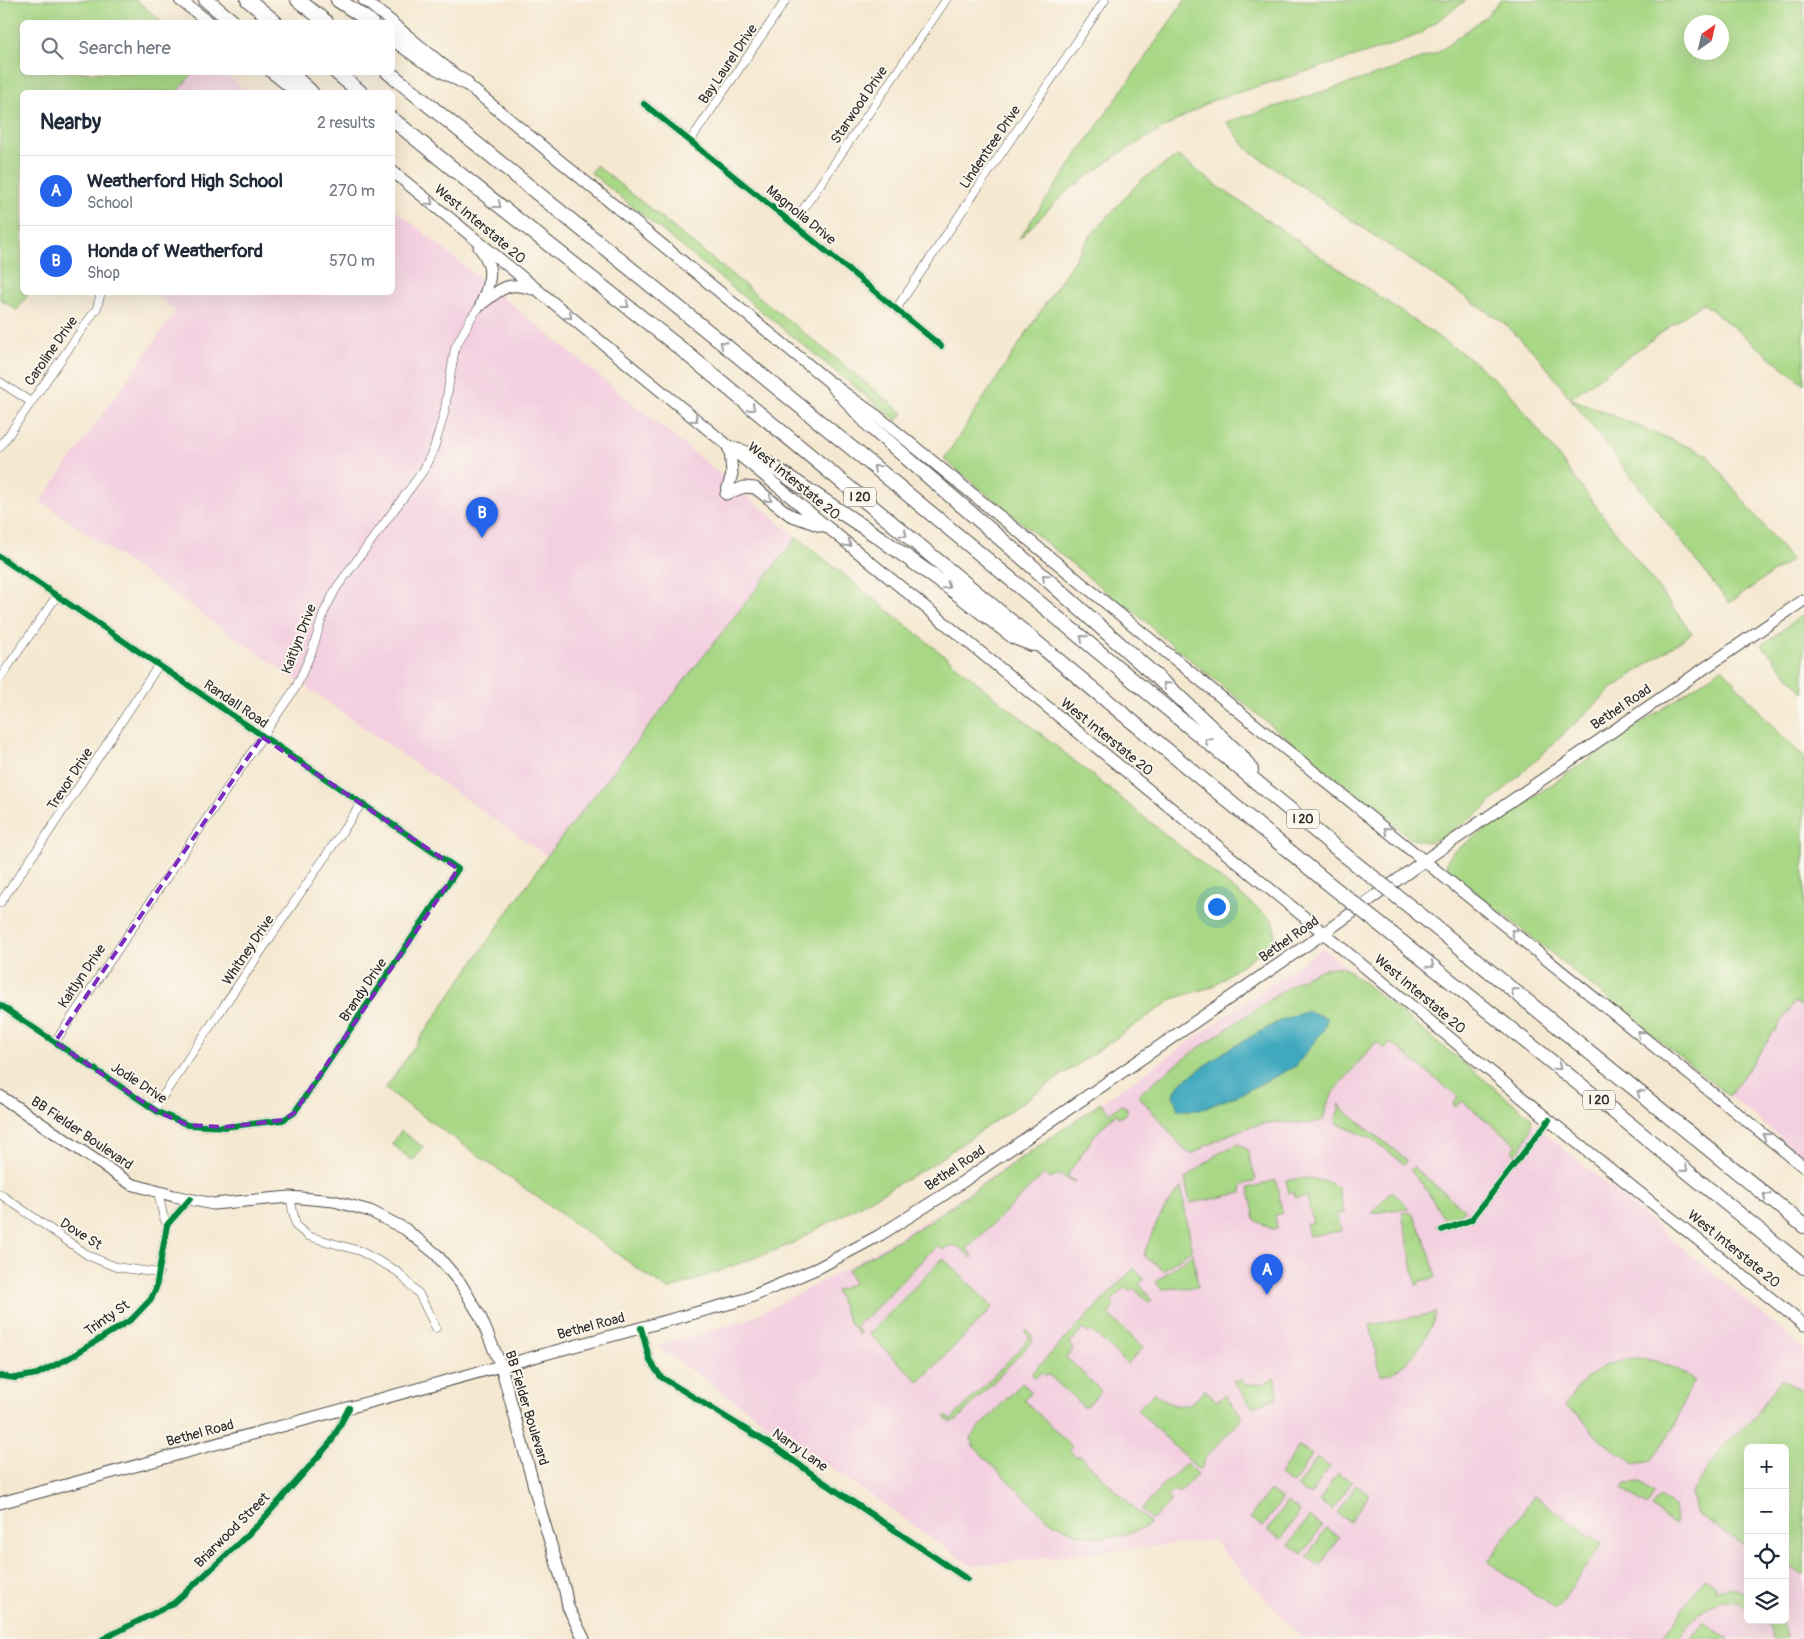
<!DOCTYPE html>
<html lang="en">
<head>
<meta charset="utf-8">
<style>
	:root { --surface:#fff; --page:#f6f6f7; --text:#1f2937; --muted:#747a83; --line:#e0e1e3; --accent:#2563eb }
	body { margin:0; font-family:Pangolin,sans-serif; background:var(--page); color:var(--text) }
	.controls { position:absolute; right:15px; bottom:15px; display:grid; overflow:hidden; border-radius:8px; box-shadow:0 5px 20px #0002 }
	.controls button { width:45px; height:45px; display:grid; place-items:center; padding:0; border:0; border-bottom:1px solid var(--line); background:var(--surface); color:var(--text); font:25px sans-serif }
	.compass { position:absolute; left:1684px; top:15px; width:45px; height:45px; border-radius:50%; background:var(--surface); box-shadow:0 5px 20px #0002; rotate:34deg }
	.you { position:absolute; left:1216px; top:906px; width:18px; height:18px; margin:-12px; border:4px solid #fff; border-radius:50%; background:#1a73e8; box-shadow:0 0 0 8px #1a73e833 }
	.badge { display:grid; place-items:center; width:32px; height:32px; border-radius:50%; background:var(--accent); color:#fff; font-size:16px; font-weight:700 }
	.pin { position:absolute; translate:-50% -41px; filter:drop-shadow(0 1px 2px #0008) }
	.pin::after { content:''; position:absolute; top:26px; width:18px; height:15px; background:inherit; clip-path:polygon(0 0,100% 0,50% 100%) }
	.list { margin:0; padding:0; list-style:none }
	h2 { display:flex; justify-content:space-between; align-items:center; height:65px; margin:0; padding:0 20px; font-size:21px }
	h2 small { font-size:16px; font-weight:400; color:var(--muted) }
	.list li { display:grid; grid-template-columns:32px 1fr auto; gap:15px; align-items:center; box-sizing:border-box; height:70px; padding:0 20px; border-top:1px solid var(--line) }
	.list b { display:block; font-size:19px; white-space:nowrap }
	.list p { margin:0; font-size:16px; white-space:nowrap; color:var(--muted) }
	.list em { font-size:16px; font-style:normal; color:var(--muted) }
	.icon { flex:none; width:28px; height:28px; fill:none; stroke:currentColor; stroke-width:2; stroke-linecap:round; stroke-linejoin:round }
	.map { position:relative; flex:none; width:1804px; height:1639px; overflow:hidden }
	.search { position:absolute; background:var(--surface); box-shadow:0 5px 20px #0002; left:20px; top:20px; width:375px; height:55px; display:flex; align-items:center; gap:12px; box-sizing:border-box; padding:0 18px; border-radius:8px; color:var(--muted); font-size:19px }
	.panel { position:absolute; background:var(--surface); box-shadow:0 5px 20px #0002; left:20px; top:90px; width:375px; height:205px; border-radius:8px }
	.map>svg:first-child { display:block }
	.built { fill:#f3cfe0; fill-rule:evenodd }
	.green { fill:#a8d886; stroke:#6a8258; fill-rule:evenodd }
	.water { fill:#3fa9bf; stroke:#356a75 }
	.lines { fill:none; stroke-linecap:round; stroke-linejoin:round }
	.street-casing { stroke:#494744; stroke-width:9 }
	.secondary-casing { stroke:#494744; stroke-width:13 }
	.highway-casing { stroke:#494744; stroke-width:16 }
	.street { stroke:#fff; stroke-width:8 }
	.secondary { stroke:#fff; stroke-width:11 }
	.highway { stroke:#fff; stroke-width:14 }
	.highway-bridge-casing { stroke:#494744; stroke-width:16; stroke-linecap:butt }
	.highway-bridge { stroke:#fff; stroke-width:14 }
	.cycleway-casing { stroke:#fbf7ec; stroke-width:9 }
	.cycleway { stroke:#00873e; stroke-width:6 }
	.oneway { stroke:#a0a0a0 }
	.marked { fill:none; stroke:#7b2cbf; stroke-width:4; stroke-dasharray:10 6; stroke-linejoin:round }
	.labels { text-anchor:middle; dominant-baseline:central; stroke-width:4; stroke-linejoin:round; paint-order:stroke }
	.shield { fill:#fbf7ec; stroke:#696865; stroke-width:1 }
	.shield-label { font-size:12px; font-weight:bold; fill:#2b2b2b }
	.street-label { font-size:14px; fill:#2b2b2b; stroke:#fbf7ec }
</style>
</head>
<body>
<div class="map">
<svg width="1804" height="1639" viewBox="0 0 1804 1639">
	<rect width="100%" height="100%" fill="#fbf7ec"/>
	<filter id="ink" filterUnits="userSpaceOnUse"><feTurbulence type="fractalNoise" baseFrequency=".02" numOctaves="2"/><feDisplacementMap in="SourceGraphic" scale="10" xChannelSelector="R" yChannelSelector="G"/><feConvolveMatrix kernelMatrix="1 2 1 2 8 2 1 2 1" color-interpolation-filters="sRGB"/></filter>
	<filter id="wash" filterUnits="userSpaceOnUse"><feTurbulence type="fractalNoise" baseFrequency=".0096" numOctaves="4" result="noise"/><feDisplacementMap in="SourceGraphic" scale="20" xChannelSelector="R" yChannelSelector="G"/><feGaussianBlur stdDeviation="1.12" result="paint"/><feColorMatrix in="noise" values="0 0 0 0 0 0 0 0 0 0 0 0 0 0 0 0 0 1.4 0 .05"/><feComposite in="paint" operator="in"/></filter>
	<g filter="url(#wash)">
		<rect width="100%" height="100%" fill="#f5e8d1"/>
		<path class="built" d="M193,72L224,73L249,92H177Z
			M393,208L797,537L547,856L41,501L176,311L153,293L392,292Z
			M1323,948L1804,1349V1639H1302L1213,1540L972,1566L656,1346L747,1320L844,1270L936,1214L1152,1068ZM1748,1448H1785V1620H1748Z
			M1795,1001L1804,1008V1157L1729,1096Z"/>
		<path class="green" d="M0,0H136L162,22H22V72L193,73L177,92H22V292L29,293L17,310L0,299Z
			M1185,0H1466L1420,34L1380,49L1213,100L1120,153L1065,193L1018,240Z
			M1501,0H1804V384L1703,303L1570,398L1706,454L1791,560L1729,603L1537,355L1504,323L1248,150L1227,122L1388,71L1437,53L1485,17ZM1722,22V52H1692V22Z
			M1178,156L1219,187L1472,360L1511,394L1692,633L1613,688L1480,812L1442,838L1429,842L1411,839L1155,631V630L1130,608H1126L944,459L1090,236L1141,180Z
			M596,165L903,413L897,421L591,173Z
			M797,537L1274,922L1275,941L1211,987L1173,999L928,1167L789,1245L668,1290L385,1089L547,856Z
			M1804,614V693L1762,645Z
			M1722,668L1780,735L1804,757V1008L1795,1002L1729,1096L1447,869C1445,861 1448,858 1453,852Z
			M1333,967H1341L1349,971L1532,1118C1532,1133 1525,1144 1515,1154L1512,1151L1517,1145L1462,1101L1456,1107L1453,1105L1458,1097L1390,1042L1385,1049L1376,1042L1333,1093L1327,1105L1323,1120C1310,1126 1291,1122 1276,1122C1254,1124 1228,1133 1209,1145L1207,1144L1204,1146V1148L1191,1154L1185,1150L1138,1095C1176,1062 1218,1035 1259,1007C1282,992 1305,972 1333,967Z
			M1101,1103L1109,1113L1121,1105L1126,1107L1128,1111L1120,1118L1116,1113L1094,1136L1067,1176L1075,1181L1074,1182L1059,1175L1050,1179L1044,1174L967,1249L973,1257L971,1258C962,1249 954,1240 943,1250L937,1245L864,1320L862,1319L855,1327L861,1334L859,1335L849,1322L836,1291L854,1283L847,1270L928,1222Z
			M1340,1104L1341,1108L1407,1160L1404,1164L1372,1139L1338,1124L1336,1119Z
			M401,1131L423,1147L413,1161L392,1144Z
			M1238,1144L1247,1149L1256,1180L1241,1186L1242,1193L1190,1203L1185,1179L1219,1153Z
			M1413,1167L1465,1210L1455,1218L1448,1220L1442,1216L1424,1186L1410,1170Z
			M1309,1178L1328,1182L1338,1187L1344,1213L1337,1214L1341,1231L1309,1236L1306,1224L1313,1222L1307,1197L1295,1198L1293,1192L1289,1193L1286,1180Z
			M1276,1180L1282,1213L1275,1215L1277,1228L1272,1229L1255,1220L1249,1188Z
			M1181,1188L1192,1249L1163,1271C1157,1262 1150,1263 1144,1255C1152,1230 1163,1207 1181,1188Z
			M1392,1191L1409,1208L1371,1213Z
			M1411,1212C1424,1233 1430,1254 1436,1278L1419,1281V1284L1416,1285L1402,1213Z
			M1193,1253L1198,1287L1161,1289L1156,1282Z
			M943,1258L993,1307L919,1382L869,1334Z
			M1134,1268L1144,1280L1139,1283L1152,1301L1150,1303L1133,1288L1130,1291L1125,1287L1111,1302L1115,1306L1108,1314L1143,1348L1127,1364L1092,1331L1089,1333L1083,1329L1069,1344L1073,1349L1066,1357L1101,1391L1085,1408L1048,1374L1046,1376L1041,1372L1036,1378L1031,1374Z
			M1436,1313C1429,1335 1418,1354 1399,1368C1393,1372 1388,1376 1381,1375L1370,1325Z
			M1027,1330L1032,1335V1342L957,1420L950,1422L946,1420L945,1415L951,1420L1030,1338L1025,1332Z
			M1639,1358C1661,1361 1678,1368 1695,1381L1685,1396L1676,1424L1651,1461L1635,1464L1599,1439L1579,1415L1565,1406C1582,1377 1605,1359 1639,1358Z
			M1275,1378L1278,1397L1252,1407L1233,1381L1242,1379L1244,1385L1266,1383Z
			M1781,1379L1804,1392V1576L1785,1563V1448H1748V1548L1696,1513L1692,1492L1725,1444L1755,1417Z
			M1022,1383L1032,1392L1024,1400L1072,1447L1069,1450L1077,1457L1079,1455L1151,1524C1112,1545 1079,1540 1044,1516L975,1448L970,1437Z
			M1204,1389L1217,1401L1225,1395L1243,1418L1205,1458L1201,1469H1198L1137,1410L1155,1392C1171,1410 1192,1411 1204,1389Z
			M1299,1446L1312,1455L1293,1484L1280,1475Z
			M1317,1458L1330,1467L1310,1495L1297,1487Z
			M1186,1463L1198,1474L1179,1493L1175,1490L1168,1497L1171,1501L1152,1520L1141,1510L1158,1492C1159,1487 1166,1480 1171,1479Z
			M1338,1473L1352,1482L1332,1510L1319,1501Z
			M1640,1483L1654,1493L1647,1506L1622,1489L1625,1484Z
			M1356,1485L1369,1494L1350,1522L1337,1513Z
			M1270,1490L1282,1499L1263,1527L1250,1518Z
			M1534,1496L1602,1544L1556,1609L1488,1562Z
			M1660,1497L1674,1507L1676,1519L1674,1524L1652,1508Z
			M1287,1502L1300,1511L1281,1539L1268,1530Z
			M1309,1517L1322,1526L1302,1554L1289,1545Z
			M1326,1528L1339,1537L1320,1566L1307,1557Z
			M1705,1578L1716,1586L1713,1590L1730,1588L1748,1592V1606C1714,1591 1695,1614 1678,1639H1662Z
			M1765,1620H1781L1787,1639H1773L1770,1628Z
			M1703,1621L1729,1639H1691Z"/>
		<path class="water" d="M1308,1011L1327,1018L1324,1029L1296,1066L1236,1096L1200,1110H1178L1173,1095L1179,1084L1227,1050L1281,1020Z"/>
	</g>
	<g filter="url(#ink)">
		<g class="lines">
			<g class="street-casing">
				<path id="street" d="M644,104L793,224L941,346
					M690,141L786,0
					M793,224L946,0
					M896,309L1105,0
					M0,382L31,402
					M0,447L97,308L101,292
					M0,557L458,869L294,1113L283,1120L225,1127L188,1125L158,1112L0,1005
					M0,678L56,597
					M0,903L41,844L158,666
					M55,1042L296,687L312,651L324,612L337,587L423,471L434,448L444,414L455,348L471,318L481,305
					M154,1109L361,804
					M158,1192L163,1215L167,1225
					M0,1194L89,1256L116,1267L159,1273
					M290,1197L296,1226L308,1236L360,1251L397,1271L419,1294L436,1328
					M1442,1230L1471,1220L1549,1120
					M641,1328L650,1361L661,1377L776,1448L819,1479L967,1579
					M0,1376L15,1378L37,1374L69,1358L132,1319L151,1299L156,1288L167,1225L190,1199
					M103,1639L174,1603L221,1560L259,1524L331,1442L349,1408"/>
			</g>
			<g class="secondary-casing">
				<path id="secondary" d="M180,0L209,22
					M364,0L392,22
					M392,23L833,385L877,416L1216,693L1804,1167
					M271,72L296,92
					M392,171L1320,930L1549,1120L1804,1325
					M479,247C496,268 490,282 481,305
					M484,302C501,288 510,281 532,289
					M726,494L744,487L755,488L790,515L821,526
					M726,494L732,474L730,448
					M0,1096L131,1184L174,1196L213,1204L290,1197L334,1201L370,1211L405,1229L436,1254L461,1284L480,1316L501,1366L541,1512L565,1591L568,1607L584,1639
					M0,1503L746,1299L818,1268L880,1235L945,1194L1324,933L1425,860L1804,600"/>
			</g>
			<g class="highway-casing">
				<path id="highway" d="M206,0L233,22
					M248,0L275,22
					M298,0L326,22
					M338,0L371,22
					M392,38L423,60L466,83
					M289,72L311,92
					M336,72L360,92
					M388,72L859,454L1346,856
					M392,119L457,172L680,348L1323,879
					M833,385L871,427L1024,559L1177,695L1241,756L1251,770
					M730,448L758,457L880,538L954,591L1014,637L1032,644
					M1418,913L1804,1226
					M1393,935L1633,1127L1804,1267"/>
			</g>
			<use href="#street" class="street"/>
			<use href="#secondary" class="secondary"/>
			<use href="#highway" class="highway"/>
			<g class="highway-bridge-casing">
				<path id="highway-bridge" d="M1346,856L1418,913
					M1323,879L1393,935"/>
			</g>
			<use href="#highway-bridge" class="highway-bridge"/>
			<g class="cycleway-casing">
				<path id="cycleway" d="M644,104L793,224L941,346
					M0,557L458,869L294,1113L283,1120L225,1127L188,1125L158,1112L0,1005
					M1442,1230L1471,1220L1549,1120
					M641,1328L650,1361L661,1377L776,1448L819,1479L967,1579
					M0,1376L15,1378L37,1374L69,1358L132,1319L151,1299L156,1288L167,1225L190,1199
					M103,1639L174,1603L221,1560L259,1524L331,1442L349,1408"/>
			</g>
			<use href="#cycleway" class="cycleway"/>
		</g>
		<defs><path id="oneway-chevron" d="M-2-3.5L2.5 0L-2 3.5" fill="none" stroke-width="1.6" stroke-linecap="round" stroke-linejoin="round" transform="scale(1.25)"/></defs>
		<g class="oneway">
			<use href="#oneway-chevron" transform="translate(430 202) rotate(39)"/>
			<use href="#oneway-chevron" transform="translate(498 205) rotate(38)"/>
			<use href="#oneway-chevron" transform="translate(626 305) rotate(38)"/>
			<use href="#oneway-chevron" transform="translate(569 316) rotate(39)"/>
			<use href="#oneway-chevron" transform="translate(723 344) rotate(-141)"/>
			<use href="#oneway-chevron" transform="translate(752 408) rotate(40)"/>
			<use href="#oneway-chevron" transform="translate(695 419) rotate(39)"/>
			<use href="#oneway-chevron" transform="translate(876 468) rotate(-140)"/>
			<use href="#oneway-chevron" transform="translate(769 499) rotate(39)"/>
			<use href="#oneway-chevron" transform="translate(904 534) rotate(40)"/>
			<use href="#oneway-chevron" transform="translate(848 544) rotate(39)"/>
			<use href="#oneway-chevron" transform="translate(1045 577) rotate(-138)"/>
			<use href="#oneway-chevron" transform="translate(947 586) rotate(35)"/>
			<use href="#oneway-chevron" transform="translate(1083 638) rotate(-141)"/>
			<use href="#oneway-chevron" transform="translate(1166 685) rotate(-138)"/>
			<use href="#oneway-chevron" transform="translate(1208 741) rotate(-141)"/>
			<use href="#oneway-chevron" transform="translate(1387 830) rotate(-141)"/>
			<use href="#oneway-chevron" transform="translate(1514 932) rotate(-141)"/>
			<use href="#oneway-chevron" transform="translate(1431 965) rotate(39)"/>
			<use href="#oneway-chevron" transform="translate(1514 991) rotate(-141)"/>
			<use href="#oneway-chevron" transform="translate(1640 1034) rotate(-141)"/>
			<use href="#oneway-chevron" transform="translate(1558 1067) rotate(39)"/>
			<use href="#oneway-chevron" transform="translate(1640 1093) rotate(-141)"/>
			<use href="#oneway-chevron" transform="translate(1766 1136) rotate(-141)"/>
			<use href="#oneway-chevron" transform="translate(1685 1169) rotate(39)"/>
			<use href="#oneway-chevron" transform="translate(1766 1196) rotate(-141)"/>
		</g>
	</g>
	<path class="marked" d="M262,737L458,869L294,1113L283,1120L225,1127L188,1125L158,1112L55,1042Z"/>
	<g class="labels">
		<g class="shield">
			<rect x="844" y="487.5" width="32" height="19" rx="4"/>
			<rect x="1287" y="809.5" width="32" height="19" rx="4"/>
			<rect x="1583" y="1090.5" width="32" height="19" rx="4"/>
		</g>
		<g class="shield-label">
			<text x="860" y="497">I 20</text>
			<text x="1303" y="819">I 20</text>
			<text x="1599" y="1100">I 20</text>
		</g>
		<g class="street-label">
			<text transform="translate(728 64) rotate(-56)">Bay Laurel Drive</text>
			<text transform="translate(859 105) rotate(-56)">Starwood Drive</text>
			<text transform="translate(990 147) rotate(-56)">Lindentree Drive</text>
			<text transform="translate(801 215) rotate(39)">Magnolia Drive</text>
			<text transform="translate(480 224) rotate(40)">West Interstate 20</text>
			<text transform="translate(51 351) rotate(-55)">Caroline Drive</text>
			<text transform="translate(794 481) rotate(39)">West Interstate 20</text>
			<text transform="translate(299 639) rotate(-69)">Kaitlyn Drive</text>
			<text transform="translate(236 704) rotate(34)">Randall Road</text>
			<text transform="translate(1621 707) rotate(-34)">Bethel Road</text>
			<text transform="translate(1107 737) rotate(39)">West Interstate 20</text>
			<text transform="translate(70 779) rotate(-57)">Trevor Drive</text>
			<text transform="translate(1289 939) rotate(-35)">Bethel Road</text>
			<text transform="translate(248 950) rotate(-56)">Whitney Drive</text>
			<text transform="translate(82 976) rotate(-56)">Kaitlyn Drive</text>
			<text transform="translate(363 990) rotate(-56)">Brandy Drive</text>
			<text transform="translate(1420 994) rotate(40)">West Interstate 20</text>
			<text transform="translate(139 1083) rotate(33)">Jodie Drive</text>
			<text transform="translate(82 1133) rotate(34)">BB Fielder Boulevard</text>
			<text transform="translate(955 1168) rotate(-34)">Bethel Road</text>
			<text transform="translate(81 1234) rotate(32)">Dove St</text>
			<text transform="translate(1734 1249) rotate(39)">West Interstate 20</text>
			<text transform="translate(107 1318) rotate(-35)">Trinty St</text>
			<text transform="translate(591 1326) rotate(-15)">Bethel Road</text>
			<text transform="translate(527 1408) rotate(73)">BB Fielder Boulevard</text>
			<text transform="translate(200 1433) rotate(-15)">Bethel Road</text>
			<text transform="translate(800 1450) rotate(35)">Narry Lane</text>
			<text transform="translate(232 1530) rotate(-45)">Briarwood Street</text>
		</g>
	</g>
</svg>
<div class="controls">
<button>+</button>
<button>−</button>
<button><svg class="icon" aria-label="locate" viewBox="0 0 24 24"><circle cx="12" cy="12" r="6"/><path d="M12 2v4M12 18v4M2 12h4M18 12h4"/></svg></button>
<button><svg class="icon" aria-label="layers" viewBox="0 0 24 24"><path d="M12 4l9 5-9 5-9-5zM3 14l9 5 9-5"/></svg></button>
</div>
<svg class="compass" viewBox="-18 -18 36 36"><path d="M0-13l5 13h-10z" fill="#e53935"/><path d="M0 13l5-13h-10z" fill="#747a83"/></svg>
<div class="you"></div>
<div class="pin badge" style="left:1267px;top:1295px">A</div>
<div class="pin badge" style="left:482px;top:538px">B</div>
<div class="search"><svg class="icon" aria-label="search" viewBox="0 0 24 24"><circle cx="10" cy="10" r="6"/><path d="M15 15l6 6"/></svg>Search here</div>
<section class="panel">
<h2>Nearby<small>2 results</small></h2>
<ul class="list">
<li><span class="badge">A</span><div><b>Weatherford High School</b><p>School</p></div><em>270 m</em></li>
<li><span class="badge">B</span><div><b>Honda of Weatherford</b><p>Shop</p></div><em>570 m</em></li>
</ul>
</section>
</div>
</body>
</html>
